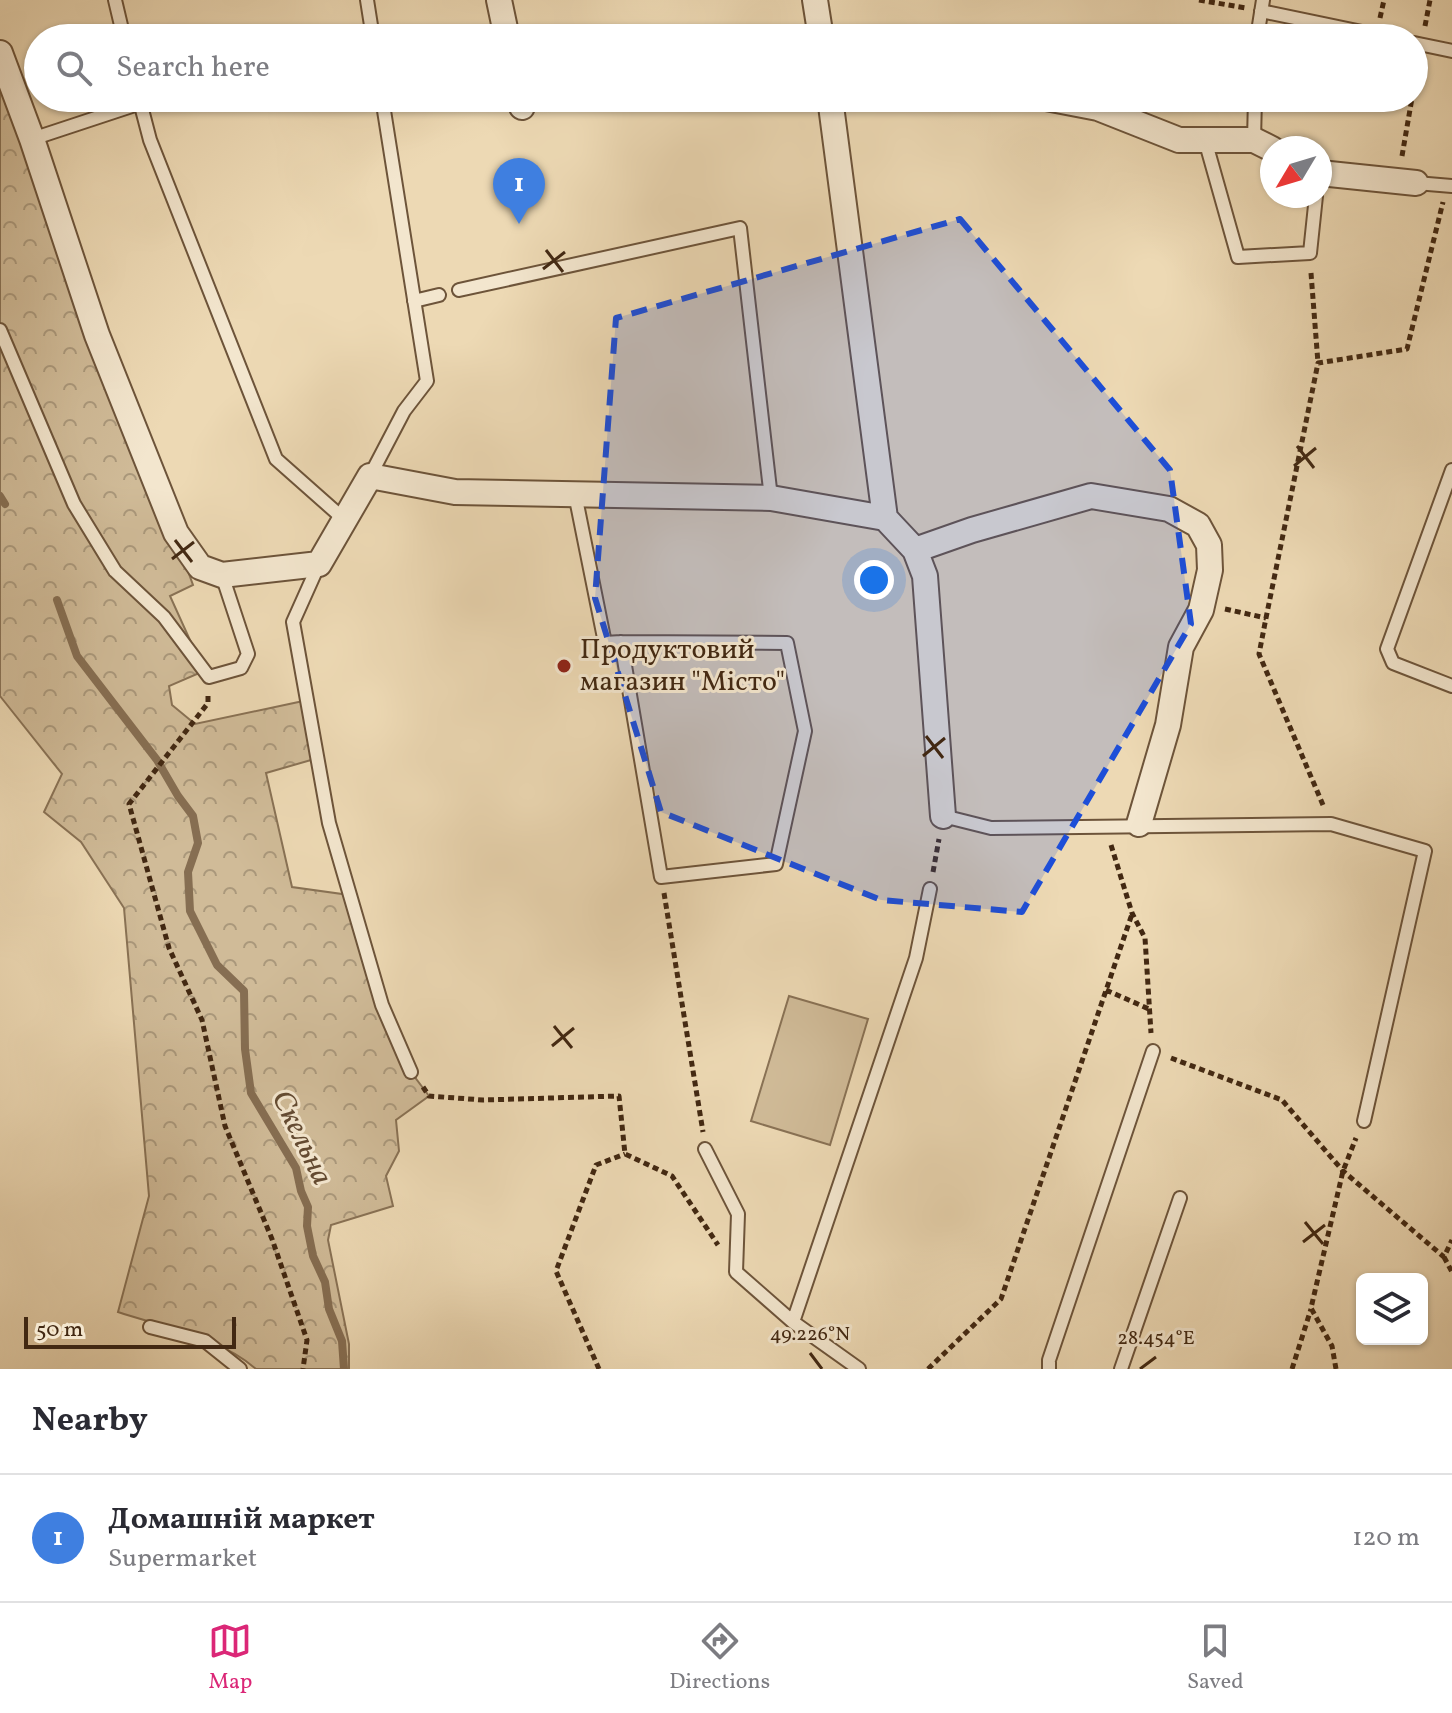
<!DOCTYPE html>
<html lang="en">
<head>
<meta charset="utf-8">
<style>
	:root { --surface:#fff; --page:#f7f7f7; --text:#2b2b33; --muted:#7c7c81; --line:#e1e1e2; --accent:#db2777 }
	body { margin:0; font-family:Vollkorn,serif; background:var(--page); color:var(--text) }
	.controls { position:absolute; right:24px; bottom:24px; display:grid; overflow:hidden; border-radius:12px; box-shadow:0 2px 6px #0004 }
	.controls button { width:72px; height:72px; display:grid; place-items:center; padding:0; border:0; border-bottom:2px solid var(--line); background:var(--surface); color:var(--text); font:40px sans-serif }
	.compass { position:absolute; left:1260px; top:136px; width:72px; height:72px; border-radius:50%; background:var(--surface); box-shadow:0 2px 6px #0004; rotate:232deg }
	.scale { position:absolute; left:24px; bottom:20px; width:212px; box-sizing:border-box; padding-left:8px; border:4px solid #422812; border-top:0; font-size:22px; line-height:28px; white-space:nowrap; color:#422812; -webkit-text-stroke:6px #f3e6ce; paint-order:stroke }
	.you { position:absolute; left:874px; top:580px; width:28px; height:28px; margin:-20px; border:6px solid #fff; border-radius:50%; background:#1a73e8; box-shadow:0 0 0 12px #1a73e833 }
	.badge { display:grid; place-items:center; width:52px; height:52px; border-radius:50%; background:var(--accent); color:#fff; font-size:26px; font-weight:700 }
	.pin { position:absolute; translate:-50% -66px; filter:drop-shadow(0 2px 4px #0008) }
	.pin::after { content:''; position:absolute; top:42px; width:28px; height:24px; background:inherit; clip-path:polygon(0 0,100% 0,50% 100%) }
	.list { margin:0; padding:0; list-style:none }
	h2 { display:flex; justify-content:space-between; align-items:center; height:104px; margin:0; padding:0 32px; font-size:34px }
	h2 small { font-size:26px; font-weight:400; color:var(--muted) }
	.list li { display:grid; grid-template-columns:52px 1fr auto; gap:24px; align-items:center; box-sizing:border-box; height:128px; padding:0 32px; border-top:2px solid var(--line) }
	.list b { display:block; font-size:30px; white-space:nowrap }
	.list p { margin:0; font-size:26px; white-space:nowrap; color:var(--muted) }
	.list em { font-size:26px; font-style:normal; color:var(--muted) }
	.icon { flex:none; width:44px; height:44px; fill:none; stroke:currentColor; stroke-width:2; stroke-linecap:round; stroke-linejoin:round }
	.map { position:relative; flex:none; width:1452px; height:1369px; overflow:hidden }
	.search { position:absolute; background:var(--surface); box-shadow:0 2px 6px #0004; left:24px; right:24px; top:24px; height:88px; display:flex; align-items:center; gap:20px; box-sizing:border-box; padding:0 28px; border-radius:44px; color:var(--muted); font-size:30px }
	.sheet { height:232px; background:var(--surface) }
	nav { display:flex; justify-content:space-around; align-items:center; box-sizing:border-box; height:112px; border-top:2px solid var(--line); background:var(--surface); font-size:22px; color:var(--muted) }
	nav a { display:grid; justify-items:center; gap:4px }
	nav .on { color:var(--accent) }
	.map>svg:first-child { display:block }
	.green { fill:#d0bb98; stroke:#897255; stroke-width:2 }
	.forest { fill:url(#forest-crowns); stroke:#897255; stroke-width:2 }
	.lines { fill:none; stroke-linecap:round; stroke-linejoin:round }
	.stream { stroke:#866e52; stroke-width:8 }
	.service-casing { stroke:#6d543a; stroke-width:16 }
	.minor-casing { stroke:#6d543a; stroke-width:28 }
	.path { stroke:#422812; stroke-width:5; stroke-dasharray:6 4; stroke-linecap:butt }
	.service { stroke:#f3e6ce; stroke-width:12 }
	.minor { stroke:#f3e6ce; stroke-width:24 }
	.marked { fill:#1d4ed8; fill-opacity:0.2; stroke:#1d4ed8; stroke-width:6; stroke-dasharray:16 10; stroke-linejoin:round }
	.ticks { fill:none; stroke:#422812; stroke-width:3 }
	.poi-dot { fill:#8f2418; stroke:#f3e6ce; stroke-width:3 }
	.labels { text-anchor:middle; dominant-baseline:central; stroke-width:6; stroke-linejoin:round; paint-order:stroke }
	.poi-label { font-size:28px; fill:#422812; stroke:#f3e6ce; text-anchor:start }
	.water-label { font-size:30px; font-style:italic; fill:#644b32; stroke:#f3e6ce }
	.ticks-label { font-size:20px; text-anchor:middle; fill:#422812; stroke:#f3e6ce; stroke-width:6; stroke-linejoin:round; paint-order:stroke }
</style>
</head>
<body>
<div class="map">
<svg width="1452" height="1369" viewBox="0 0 1452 1369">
	<defs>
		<pattern id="forest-crowns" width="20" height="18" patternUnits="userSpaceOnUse" patternTransform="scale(2)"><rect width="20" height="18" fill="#d0bb98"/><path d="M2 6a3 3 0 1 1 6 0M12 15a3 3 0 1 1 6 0" fill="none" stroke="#aa987b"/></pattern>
	</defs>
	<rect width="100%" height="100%" fill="#edd9b4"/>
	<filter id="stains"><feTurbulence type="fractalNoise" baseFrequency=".0025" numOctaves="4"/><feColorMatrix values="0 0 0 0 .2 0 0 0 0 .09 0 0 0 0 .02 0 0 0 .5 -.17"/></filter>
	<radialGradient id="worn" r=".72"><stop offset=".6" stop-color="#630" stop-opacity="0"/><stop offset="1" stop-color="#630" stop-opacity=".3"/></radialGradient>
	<path class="green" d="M789,996L868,1019L830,1145L751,1121Z"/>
	<path class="forest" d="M0,53L193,585L170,596L204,671L169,686L172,705L195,724L308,700L318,758L266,773L292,887L349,895L411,1072L429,1096L396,1120L399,1151L386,1176L393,1206L331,1225L328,1240L349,1344V1369H256C220,1337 163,1327 118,1312L149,1196L124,908L81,842L44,812L62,774L0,696Z"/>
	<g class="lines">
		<path class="stream" d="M0,496L5,504
			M57,600L77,656L157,760L178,796L193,816L198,843L188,872L190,911L217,965L244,991L245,1049L251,1093L296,1168L301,1191L308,1207L307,1226L313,1256L325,1282L329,1309L342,1341L344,1369"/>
		<g class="service-casing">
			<path id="service" d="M115,0L124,38
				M367,0L373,38
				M1261,11L1391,38
				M1257,38L1263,0
				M1414,43L1452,51
				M139,98L150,140L276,459L346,521
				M32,139L141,103
				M1205,140L1238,257L1310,253L1316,196
				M1254,140L1255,98
				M1416,183L1452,186
				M459,290L740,228L771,498
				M414,301L439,295
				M0,330L74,504L115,571L164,617L209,677L241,668L248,654L222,575
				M1452,470L1387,649L1393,663L1452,686
				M370,476L404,411L427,381L382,98
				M575,494L605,643L621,642L787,643L805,731L776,864L661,877L621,642
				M319,564L293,622L329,823L382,1005L411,1072
				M943,816L991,828L1331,824L1425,851L1364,1121
				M705,1149L738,1214L736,1272L793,1322L859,1369
				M793,1322L916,958L930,889
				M150,1327L205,1341L240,1369
				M1049,1369V1360L1153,1051
				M1121,1369L1180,1198"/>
		</g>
		<g class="minor-casing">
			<path id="minor" d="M499,0L507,38
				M815,0L821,38
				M0,53L32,139L97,335L176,533L200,567L222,575L319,564L370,476L455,492L771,498L885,518L915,550L925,576L943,816
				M520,98L522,107
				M830,98L885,518
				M1046,98L1098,108L1179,140H1254L1272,149
				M1320,173L1416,183
				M915,550L972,530L1091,496L1169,509L1198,525L1209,545L1210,570L1201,610L1181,647L1168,725L1139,824"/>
		</g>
		<path class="path" d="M1199,0L1246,8
			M1380,18L1384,0
			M1425,26L1430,0
			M1414,86L1418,63
			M1402,156L1412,98
			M1311,273L1318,363
			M1225,609L1266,618
			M208,696V703L129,804L169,948L202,1020L225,1126L272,1239L307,1340L303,1369
			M1323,805L1259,654L1266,618L1318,363L1407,349L1443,202
			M1111,845L1132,913L1145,938L1151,1033
			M933,872L939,839
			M664,893L703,1132
			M1106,990L1149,1009
			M1171,1058L1282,1100L1343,1171L1444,1257L1452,1240
			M423,1087L429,1096L483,1100L619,1096L625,1154L672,1176L718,1245
			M1444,1257L1452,1272
			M599,1369L556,1271L596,1165L625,1154
			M928,1369L1001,1299L1132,914
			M1292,1369L1311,1309
			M1336,1369L1332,1346L1311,1308L1343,1171L1356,1138"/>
		<use href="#service" class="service"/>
		<use href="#minor" class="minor"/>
	</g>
	<path class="marked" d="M960,219L1170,470L1191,624L1022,912L881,900L661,812L595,598L616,318Z"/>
	<path class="ticks" d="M546,250L563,272M543,269L565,252M1297,446L1314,468M1294,466L1316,448M175,540L192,562M172,559L194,542M926,736L943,758M923,756L945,738M554,1026L572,1048M552,1046L574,1028M1305,1222L1323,1244M1303,1242L1325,1225M810,1353L822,1369M1140,1369L1156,1357"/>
	<circle class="poi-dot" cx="564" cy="666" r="8"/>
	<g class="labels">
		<g class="poi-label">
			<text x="580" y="650">Продуктовий<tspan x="580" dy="32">магазин "Місто"</tspan></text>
		</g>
		<g class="water-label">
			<text transform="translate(301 1138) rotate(64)">Скельна</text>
		</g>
	</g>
	<g class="ticks-label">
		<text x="810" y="1340">49.226°N</text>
		<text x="1156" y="1344">28.454°E</text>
	</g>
	<rect width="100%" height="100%" filter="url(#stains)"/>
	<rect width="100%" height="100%" fill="url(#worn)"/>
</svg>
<div class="controls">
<button><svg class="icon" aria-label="layers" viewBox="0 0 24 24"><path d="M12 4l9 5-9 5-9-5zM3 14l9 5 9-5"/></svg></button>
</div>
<svg class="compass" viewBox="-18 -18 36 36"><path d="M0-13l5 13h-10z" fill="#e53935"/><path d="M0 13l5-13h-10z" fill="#7c7c81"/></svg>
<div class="scale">50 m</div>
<div class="you"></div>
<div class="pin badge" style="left:519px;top:224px;background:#3f7fe0">1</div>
<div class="search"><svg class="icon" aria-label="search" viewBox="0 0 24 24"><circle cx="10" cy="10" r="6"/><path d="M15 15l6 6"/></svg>Search here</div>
</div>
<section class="sheet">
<h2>Nearby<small></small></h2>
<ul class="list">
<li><span class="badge" style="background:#3f7fe0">1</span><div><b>Домашній маркет</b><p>Supermarket</p></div><em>120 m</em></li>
</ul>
</section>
<nav>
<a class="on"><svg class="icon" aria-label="map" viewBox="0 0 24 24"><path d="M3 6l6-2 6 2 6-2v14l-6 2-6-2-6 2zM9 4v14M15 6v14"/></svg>Map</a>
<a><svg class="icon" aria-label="directions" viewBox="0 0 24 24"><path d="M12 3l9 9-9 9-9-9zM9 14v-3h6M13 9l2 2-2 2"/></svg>Directions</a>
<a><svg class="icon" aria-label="saved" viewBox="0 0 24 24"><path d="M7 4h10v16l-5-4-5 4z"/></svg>Saved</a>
</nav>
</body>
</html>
